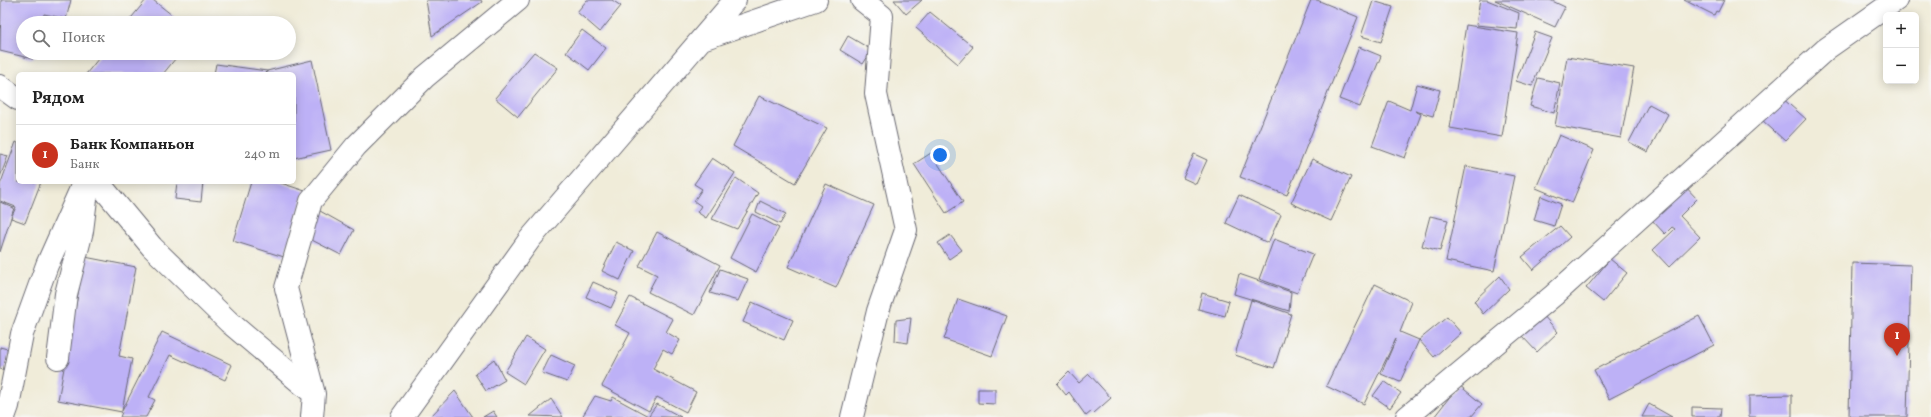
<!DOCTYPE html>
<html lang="ru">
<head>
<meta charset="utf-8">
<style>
	:root { --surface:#fff; --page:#f2f2f2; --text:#222; --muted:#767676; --line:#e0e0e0; --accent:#c8321e }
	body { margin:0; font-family:Vollkorn,serif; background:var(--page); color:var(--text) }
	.controls { position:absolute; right:12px; top:12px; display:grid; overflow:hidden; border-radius:6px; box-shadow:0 2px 10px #0003 }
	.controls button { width:36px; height:36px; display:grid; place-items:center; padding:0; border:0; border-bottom:1px solid var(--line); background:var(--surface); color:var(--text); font:20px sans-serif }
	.you { position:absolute; left:940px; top:155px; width:14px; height:14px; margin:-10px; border:3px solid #fff; border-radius:50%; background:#1a73e8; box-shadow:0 0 0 6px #1a73e833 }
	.badge { display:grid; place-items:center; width:26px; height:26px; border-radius:50%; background:var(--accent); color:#fff; font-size:13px; font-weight:700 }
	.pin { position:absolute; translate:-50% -33px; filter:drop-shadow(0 1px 2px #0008) }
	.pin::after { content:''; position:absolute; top:21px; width:14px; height:12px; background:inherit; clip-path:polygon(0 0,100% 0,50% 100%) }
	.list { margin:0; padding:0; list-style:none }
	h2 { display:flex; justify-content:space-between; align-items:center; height:52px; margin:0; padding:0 16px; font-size:17px }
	h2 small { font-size:13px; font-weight:400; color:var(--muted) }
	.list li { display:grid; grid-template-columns:26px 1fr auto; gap:12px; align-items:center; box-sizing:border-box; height:60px; padding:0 16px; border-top:1px solid var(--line) }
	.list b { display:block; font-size:15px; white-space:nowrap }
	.list p { margin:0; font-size:13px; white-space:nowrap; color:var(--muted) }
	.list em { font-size:13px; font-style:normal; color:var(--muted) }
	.icon { flex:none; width:22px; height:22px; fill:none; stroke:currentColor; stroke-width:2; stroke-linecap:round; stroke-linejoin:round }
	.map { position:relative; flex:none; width:1931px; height:417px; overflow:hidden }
	.search { position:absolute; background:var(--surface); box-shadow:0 2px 10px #0003; left:16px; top:16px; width:280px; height:44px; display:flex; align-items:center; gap:10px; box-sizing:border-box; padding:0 14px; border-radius:22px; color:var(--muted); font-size:15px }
	.panel { position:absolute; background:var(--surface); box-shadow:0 2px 10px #0003; left:16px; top:72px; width:280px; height:112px; border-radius:6px }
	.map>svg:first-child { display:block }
	.building { fill:#bdb1f6 }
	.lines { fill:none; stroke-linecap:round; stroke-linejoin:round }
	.minor-casing { stroke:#6a6972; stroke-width:24 }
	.minor { stroke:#fff; stroke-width:22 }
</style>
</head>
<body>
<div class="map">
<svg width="1931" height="417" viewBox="0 0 1931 417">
	<rect width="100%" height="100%" fill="#f6f6f2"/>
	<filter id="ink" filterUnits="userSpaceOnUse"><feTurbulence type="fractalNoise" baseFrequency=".025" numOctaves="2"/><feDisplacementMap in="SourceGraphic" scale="8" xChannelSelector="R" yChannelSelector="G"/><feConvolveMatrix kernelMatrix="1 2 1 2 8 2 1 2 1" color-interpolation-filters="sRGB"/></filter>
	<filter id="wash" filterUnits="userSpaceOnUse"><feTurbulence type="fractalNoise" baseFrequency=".012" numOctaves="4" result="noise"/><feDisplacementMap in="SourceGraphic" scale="16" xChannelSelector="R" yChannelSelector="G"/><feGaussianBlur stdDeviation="0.9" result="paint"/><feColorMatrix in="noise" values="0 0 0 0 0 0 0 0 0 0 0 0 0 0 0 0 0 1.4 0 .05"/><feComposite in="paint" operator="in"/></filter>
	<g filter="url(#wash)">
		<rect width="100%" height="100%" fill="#f0ecd9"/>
		<g id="blocks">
			<path class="building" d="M1,0H71L66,19L44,14L42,23H23V53H35L33,59L0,51Z
				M146,0H153L182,23H127Z
				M426,0H481L482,2L432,36Z
				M587,0H612L621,6L600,32L577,12Z
				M894,0H922L906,14Z
				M1311,0H1317L1358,17L1287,195L1240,177Z
				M1480,0H1487L1519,13L1517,29L1476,25Z
				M1495,0H1550L1565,7L1555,27Z
				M1684,0H1724L1718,12L1716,11L1714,15Z
				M1373,1L1393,7L1381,42L1361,36Z
				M930,12L973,47L958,64L916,28Z
				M1466,25L1518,33L1502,137L1450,128Z
				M582,30L606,48L589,70L566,52Z
				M1535,32L1552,38L1532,86L1516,81Z
				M848,36L872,50L863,64L840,50Z
				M1359,47L1381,56L1360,107L1339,99Z
				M534,52L558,68L518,117L495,98Z
				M103,53H180L163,74H86Z
				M1567,57L1634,68L1621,138L1555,126Z
				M312,60L331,150L294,158V74H267V71Z
				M216,64L267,71L266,74H214Z
				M1538,78L1560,83L1554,113L1530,106Z
				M1417,84L1440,90L1433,116L1415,111L1421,114L1405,158L1372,146L1389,101L1410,110Z
				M759,96L827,128L795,183L733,146Z
				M1782,98L1806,119L1785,141L1762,120Z
				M1649,104L1668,114L1648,152L1629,142Z
				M1559,135L1594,150L1572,203L1536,188Z
				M16,142L18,143V182H41L25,223L11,218L16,207L0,201V185Z
				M931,153L963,202L946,213L914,164Z
				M0,154L8,156L0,177Z
				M1194,154L1207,160L1196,184L1183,178Z
				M712,158L735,173L706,218L697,212L701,206L694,201L702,189L694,184Z
				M1312,159L1351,177L1331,221L1291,203Z
				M1466,166L1514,176L1494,271L1446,261Z
				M736,178L758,193L737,229L712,219Z
				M177,182H203L201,202L175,199Z
				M251,182H278L305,191L284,257L233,241Z
				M826,184L874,205L836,288L788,267Z
				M1684,185L1697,199L1680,216L1700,237L1669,267L1653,250L1675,229L1672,227L1665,234L1650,218Z
				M1239,195L1281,215L1268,243L1226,223Z
				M1541,196L1561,204L1554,226L1534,220Z
				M760,201L786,214L780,224L756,212Z
				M0,202L14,208L0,252Z
				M320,211L354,230L341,255L306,237Z
				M752,214L779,228L756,272L730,258Z
				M1430,216L1448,220L1440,251L1422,246Z
				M1560,226L1570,237L1533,270L1522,257Z
				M657,232L720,265L694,315L648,292L657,275L639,266Z
				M950,235L962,250L949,259L938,243Z
				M1274,239L1313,254L1297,293L1259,279Z
				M616,242L634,251L620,280L602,271Z
				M85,257L136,267L119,356L132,359L122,411L162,332L232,365L225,380L170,355L149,397L155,400L146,417H120L122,412L58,400Z
				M1610,259L1627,273L1603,302L1586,288Z
				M1852,263L1911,265L1907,417H1849Z
				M720,269L748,279L738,301L710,293Z
				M1239,274L1291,292L1289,311L1234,294Z
				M1500,276L1509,289L1483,314L1474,301Z
				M593,282L618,293L611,308L586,297Z
				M1375,284L1412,302L1400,332L1419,340L1400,382L1381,374L1396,339L1364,404L1326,386Z
				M1202,293L1229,301L1225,316L1198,309Z
				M630,297L673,319L666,332L680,340L672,354L663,349L653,369L696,392L686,412L657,397L649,411L602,386L630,333L615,325Z
				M958,299L1007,316L992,356L944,339Z
				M1251,300L1291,314L1274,368L1235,355Z
				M752,302L793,320L784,340L743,322Z
				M1542,314L1558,332L1537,352L1521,335Z
				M1699,316L1714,345L1609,399L1594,370Z
				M1447,317L1461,333L1434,357L1419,340Z
				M911,318L908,343L895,341L896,320Z
				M526,337L545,349L524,384L505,372Z
				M0,347L11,350L4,370L0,369Z
				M551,355L575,366L567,382L542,373Z
				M494,359L505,380L486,391L475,374Z
				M1069,372L1079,383L1089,374L1111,398L1094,413L1092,411L1086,416L1069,392L1066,395L1057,384Z
				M1384,381L1401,393L1390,408L1373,396Z
				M1459,385L1482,404L1471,417H1434Z
				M978,389H995V404L978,403Z
				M455,391L473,417H430Z
				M1792,395V417H1749V396Z
				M595,396L611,401L613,397L650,417H582Z
				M551,399L563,417L530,416Z
				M657,404L681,417H653L649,415Z
				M1649,404L1672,417H1642Z
				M1692,407L1721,408L1720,417H1692Z
				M493,411L497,417H483Z"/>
		</g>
	</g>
	<g filter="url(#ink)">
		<use href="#blocks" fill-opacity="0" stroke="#6a6972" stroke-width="1"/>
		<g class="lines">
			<g class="minor-casing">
				<path id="minor" d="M702,39L816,0
					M0,86L18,99
					M98,182L152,247L229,322L314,394
					M58,358L66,294L82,231L87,191
					M4,417L8,406L22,334L47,265L84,182
					M312,417L314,394L286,288L311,201L356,146L425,77L518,0
					M402,417L530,239L735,0
					M852,417L878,311L906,230L876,94L882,16L862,0
					M1407,417L1554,295L1826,49L1896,0"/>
			</g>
			<use href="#minor" class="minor"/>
		</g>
	</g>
</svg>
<div class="controls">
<button>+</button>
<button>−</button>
</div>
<div class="you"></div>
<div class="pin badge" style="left:1897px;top:356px">1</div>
<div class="search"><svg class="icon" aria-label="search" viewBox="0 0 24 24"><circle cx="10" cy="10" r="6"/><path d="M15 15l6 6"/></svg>Поиск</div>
<section class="panel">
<h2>Рядом<small></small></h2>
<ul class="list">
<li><span class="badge">1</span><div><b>Банк Компаньон</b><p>Банк</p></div><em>240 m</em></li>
</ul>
</section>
</div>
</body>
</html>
